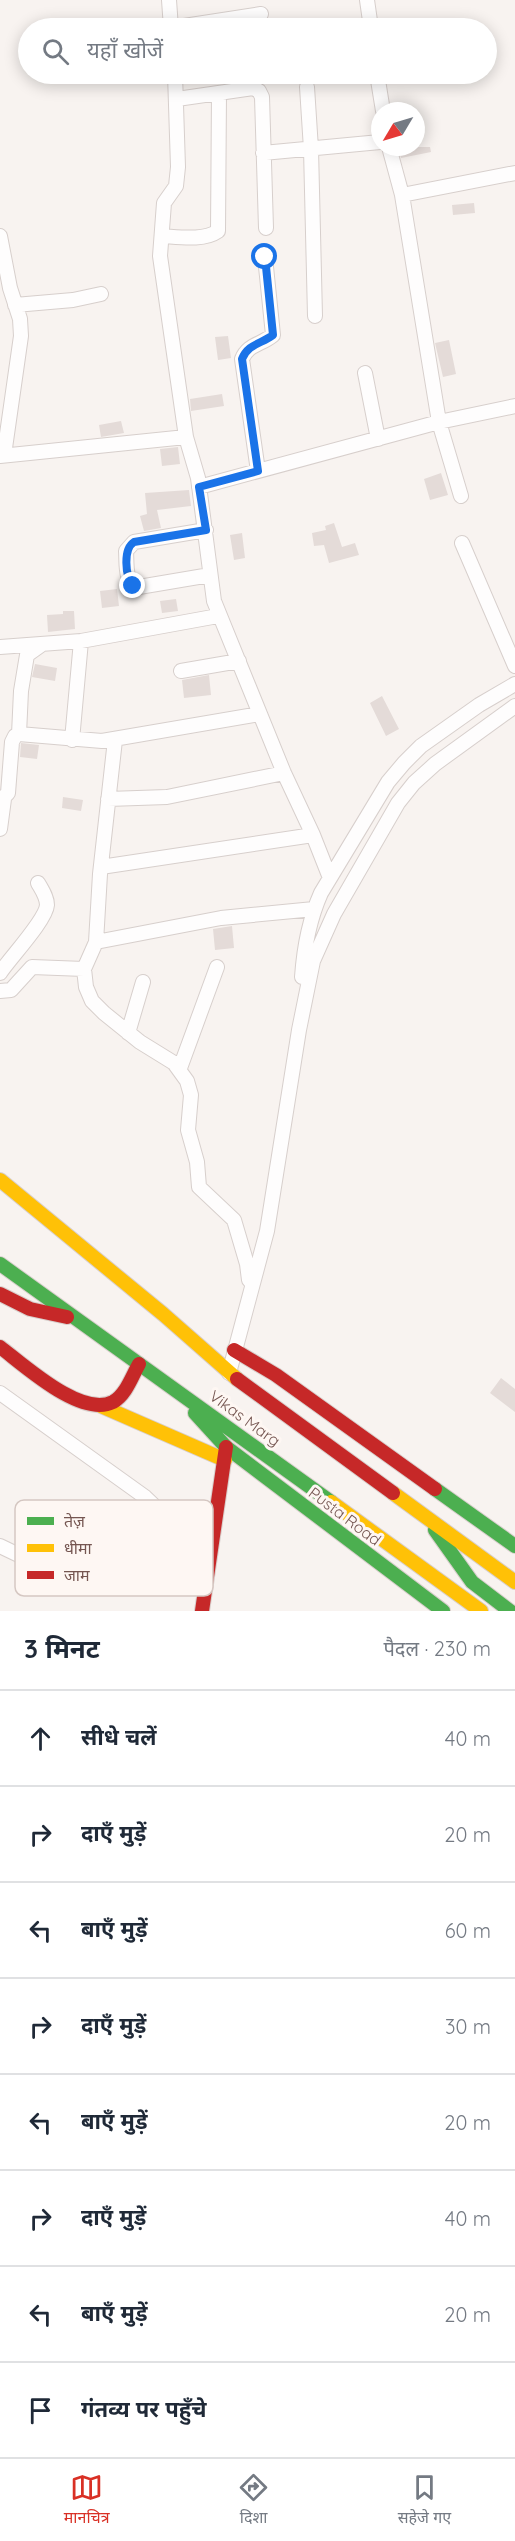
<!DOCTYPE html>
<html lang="hi">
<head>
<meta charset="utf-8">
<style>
	:root { --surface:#fff; --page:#f6f6f7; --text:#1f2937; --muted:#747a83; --line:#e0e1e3; --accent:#d93025 }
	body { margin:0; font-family:Quicksand,"Noto Sans Devanagari",sans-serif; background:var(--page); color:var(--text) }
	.compass { position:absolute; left:371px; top:102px; width:54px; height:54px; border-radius:50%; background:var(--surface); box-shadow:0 3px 15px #0003; rotate:232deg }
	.stop { position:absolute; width:18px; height:18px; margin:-14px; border:4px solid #1a73e8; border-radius:50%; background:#fff }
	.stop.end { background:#1a73e8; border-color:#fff; box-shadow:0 2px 6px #0008 }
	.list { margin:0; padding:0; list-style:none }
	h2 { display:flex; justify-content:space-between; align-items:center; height:78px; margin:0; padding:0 24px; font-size:26px }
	h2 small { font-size:20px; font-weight:400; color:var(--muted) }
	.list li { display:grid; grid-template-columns:39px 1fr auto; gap:18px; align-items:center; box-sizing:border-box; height:96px; padding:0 24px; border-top:2px solid var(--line) }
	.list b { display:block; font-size:22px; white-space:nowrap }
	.list em { font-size:20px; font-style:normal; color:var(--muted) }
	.icon { flex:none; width:33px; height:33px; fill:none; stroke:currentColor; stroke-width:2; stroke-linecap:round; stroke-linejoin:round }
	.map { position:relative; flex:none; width:515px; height:1611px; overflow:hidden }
	.search { position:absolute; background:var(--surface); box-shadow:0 3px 15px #0003; left:18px; right:18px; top:18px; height:66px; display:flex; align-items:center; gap:15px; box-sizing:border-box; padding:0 21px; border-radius:33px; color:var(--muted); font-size:22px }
	.sheet { height:846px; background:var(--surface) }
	nav { display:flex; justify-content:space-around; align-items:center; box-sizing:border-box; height:84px; border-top:2px solid var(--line); background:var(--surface); font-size:16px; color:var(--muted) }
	nav a { display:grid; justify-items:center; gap:3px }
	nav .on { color:var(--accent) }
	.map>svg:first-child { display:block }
	.building { fill:#e4dbd8 }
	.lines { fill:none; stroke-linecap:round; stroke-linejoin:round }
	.street-casing { stroke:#d7cfcc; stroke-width:16 }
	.fast-casing { stroke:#d8cfcc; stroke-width:16 }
	.slow-casing { stroke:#d8cfcc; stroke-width:16 }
	.jam-casing { stroke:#d8cfcc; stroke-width:16 }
	.street { stroke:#fefdfd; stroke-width:14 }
	.fast { stroke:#4caf50; stroke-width:14 }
	.slow { stroke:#ffc107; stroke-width:14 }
	.jam { stroke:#c62828; stroke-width:14 }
	.route { stroke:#1a73e8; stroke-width:8 }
	.labels { text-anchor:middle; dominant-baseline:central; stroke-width:6; stroke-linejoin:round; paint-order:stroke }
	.street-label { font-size:16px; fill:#755651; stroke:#fef7f3 }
	.key { fill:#fef7f3; stroke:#d5c7c2; stroke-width:1.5 }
	.key-label { font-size:16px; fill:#755651 }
</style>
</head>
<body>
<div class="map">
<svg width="515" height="1611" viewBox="0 0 515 1611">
	<rect width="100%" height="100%" fill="#f8f3f0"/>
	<path class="building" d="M398,147H430L431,152L401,158Z
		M474,203L475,213L453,215L452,205Z
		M228,336L231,358L218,360L215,337Z
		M449,340L456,374L443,377L435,343Z
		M222,394L224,406L191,411L190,399Z
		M121,421L124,433L101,437L99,425Z
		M178,447L180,464L162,466L160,449Z
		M441,473L448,495L430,500L424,479Z
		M189,490L191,506L157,510L161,528L144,531L140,516L147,514L145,493Z
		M334,523L342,547L355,543L359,555L329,563L324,545L314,546L312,533L326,530L325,526Z
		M242,533L245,558L234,560L230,535Z
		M117,589L119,606L102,608L100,591Z
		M176,599L178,611L162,613L160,601Z
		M63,611H74L75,629L48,632L47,615L63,614Z
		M35,664L57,668L55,681L32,677Z
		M209,675L211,695L184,698L182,680Z
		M382,696L399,729L386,736L370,703Z
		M21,743L39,745L37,759L20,757Z
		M63,797L83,800L81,811L62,808Z
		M232,926L234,948L215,950L213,929Z
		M501,1378L515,1389V1412L490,1393Z"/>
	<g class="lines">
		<g class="street-casing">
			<path id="street" d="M169,0L171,28
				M367,0L371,28
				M171,28L261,14
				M175,74L178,167L176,186L164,203L160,256L186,437L198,478L214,601L284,773L313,835L330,878
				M377,74L383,111
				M307,87L311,149L315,316
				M177,99L253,88L259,91L262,97L266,228
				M389,147L402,195L439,422L461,496
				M263,153L380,142
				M402,195L515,173
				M0,236L10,288L20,319L21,336L4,455
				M162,236C179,237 204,241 218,231L219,93
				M15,305L73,300L101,294
				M365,373L378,439
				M0,456L186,437
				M258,471L242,359C248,344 261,345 273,335L265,257
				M199,487L439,422L515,406
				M206,530L134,542L126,551C127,563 124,584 139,587L210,575
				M462,543L515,666
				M0,647L81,641L218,616
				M181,671L239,661
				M19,734L21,691L27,655L41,645
				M72,740L81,641
				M115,740L100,874L96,942L84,969L86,987L92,1001L104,1013L140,1042L174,1063L187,1081L191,1095L188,1130L197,1162L199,1187L234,1220L247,1264L249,1280
				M108,799L167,797L284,773
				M0,801L8,793L12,742L15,736L19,734L102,741L260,714
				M0,829L4,799
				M101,867L313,835
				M96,942L221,918L314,909
				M0,973C10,958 46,920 47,905C47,897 42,890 38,883
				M302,977C304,948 309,920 321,893L388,782L404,763L421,746L479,705L515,684
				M0,991L11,990L32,967L84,969
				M128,1033L143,982
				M180,1068L217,967
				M229,1373L267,1231L299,1030L313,961L334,914L398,803L414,783L435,764L515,706
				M0,1393L145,1497L168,1519L180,1524L214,1529
				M0,1546L27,1559L37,1560L75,1554L113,1544L168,1519"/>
		</g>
		<g class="fast-casing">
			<path id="fast" d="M0,1264L331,1502
				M195,1413L226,1447L443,1611
				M435,1489L515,1546
				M435,1530L472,1582L510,1611"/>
		</g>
		<g class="slow-casing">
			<path id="slow" d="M0,1180L163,1314L237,1379
				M101,1406L225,1460
				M393,1493L515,1582
				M331,1502L481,1611"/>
		</g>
		<g class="jam-casing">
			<path id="jam" d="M0,1294L30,1309L67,1317
				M0,1347C24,1365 81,1418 113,1402C126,1395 132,1376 139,1364
				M234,1350L276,1375L435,1489
				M237,1379L393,1493
				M202,1611L226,1447"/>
		</g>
		<use href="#street" class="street"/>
		<use href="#fast" class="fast"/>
		<use href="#slow" class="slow"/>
		<use href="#jam" class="jam"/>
	</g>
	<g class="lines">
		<path class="route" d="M133,586C125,576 123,549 134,542L206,530L199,487L258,471L242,359C248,344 261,344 273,335L265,257"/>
	</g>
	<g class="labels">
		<g class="street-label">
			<text transform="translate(245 1418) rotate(36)">Vikas Marg</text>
			<text transform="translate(345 1516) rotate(37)">Pusta Road</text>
		</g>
	</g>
	<rect x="15" y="1500" width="198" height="96" rx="9" class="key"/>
	<rect x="27" y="1517" width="27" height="8" fill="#4caf50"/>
	<rect x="27" y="1544" width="27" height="8" fill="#ffc107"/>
	<rect x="27" y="1571" width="27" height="8" fill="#c62828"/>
	<g class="key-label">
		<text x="64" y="1527">तेज़</text>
		<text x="64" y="1554">धीमा</text>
		<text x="64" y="1581">जाम</text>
	</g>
</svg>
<svg class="compass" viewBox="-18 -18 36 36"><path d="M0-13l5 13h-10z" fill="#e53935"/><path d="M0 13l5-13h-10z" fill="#747a83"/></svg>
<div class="stop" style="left:265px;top:257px"></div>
<div class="stop end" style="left:133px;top:586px"></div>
<div class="search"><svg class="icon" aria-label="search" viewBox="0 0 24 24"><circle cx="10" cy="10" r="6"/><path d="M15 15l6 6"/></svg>यहाँ खोजें</div>
</div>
<section class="sheet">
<h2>3 मिनट<small>पैदल · 230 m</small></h2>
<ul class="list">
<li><svg class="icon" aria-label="ahead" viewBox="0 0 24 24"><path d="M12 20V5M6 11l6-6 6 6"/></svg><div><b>सीधे चलें</b></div><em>40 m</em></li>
<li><svg class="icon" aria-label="right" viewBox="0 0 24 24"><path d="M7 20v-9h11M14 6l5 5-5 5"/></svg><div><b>दाएँ मुड़ें</b></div><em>20 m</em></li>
<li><svg class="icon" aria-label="left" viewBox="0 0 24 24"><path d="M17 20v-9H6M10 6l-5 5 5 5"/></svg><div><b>बाएँ मुड़ें</b></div><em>60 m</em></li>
<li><svg class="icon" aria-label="right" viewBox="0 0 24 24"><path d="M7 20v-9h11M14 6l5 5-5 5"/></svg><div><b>दाएँ मुड़ें</b></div><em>30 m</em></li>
<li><svg class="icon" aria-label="left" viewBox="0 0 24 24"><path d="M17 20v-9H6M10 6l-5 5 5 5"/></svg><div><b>बाएँ मुड़ें</b></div><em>20 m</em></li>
<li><svg class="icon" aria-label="right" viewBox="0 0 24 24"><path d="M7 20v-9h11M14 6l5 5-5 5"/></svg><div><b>दाएँ मुड़ें</b></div><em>40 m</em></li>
<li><svg class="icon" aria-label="left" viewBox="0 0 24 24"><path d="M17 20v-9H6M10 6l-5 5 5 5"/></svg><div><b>बाएँ मुड़ें</b></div><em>20 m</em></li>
<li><svg class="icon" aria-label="arrive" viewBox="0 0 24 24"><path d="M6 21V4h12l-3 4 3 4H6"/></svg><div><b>गंतव्य पर पहुँचे</b></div></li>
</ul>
</section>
<nav>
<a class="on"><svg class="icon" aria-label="map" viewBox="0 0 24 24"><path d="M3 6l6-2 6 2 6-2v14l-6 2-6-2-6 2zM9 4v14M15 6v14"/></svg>मानचित्र</a>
<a><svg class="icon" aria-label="directions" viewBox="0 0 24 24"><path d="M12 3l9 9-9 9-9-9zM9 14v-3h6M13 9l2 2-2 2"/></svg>दिशा</a>
<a><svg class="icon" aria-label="saved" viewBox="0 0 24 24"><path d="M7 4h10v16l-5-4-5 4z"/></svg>सहेजे गए</a>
</nav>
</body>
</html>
